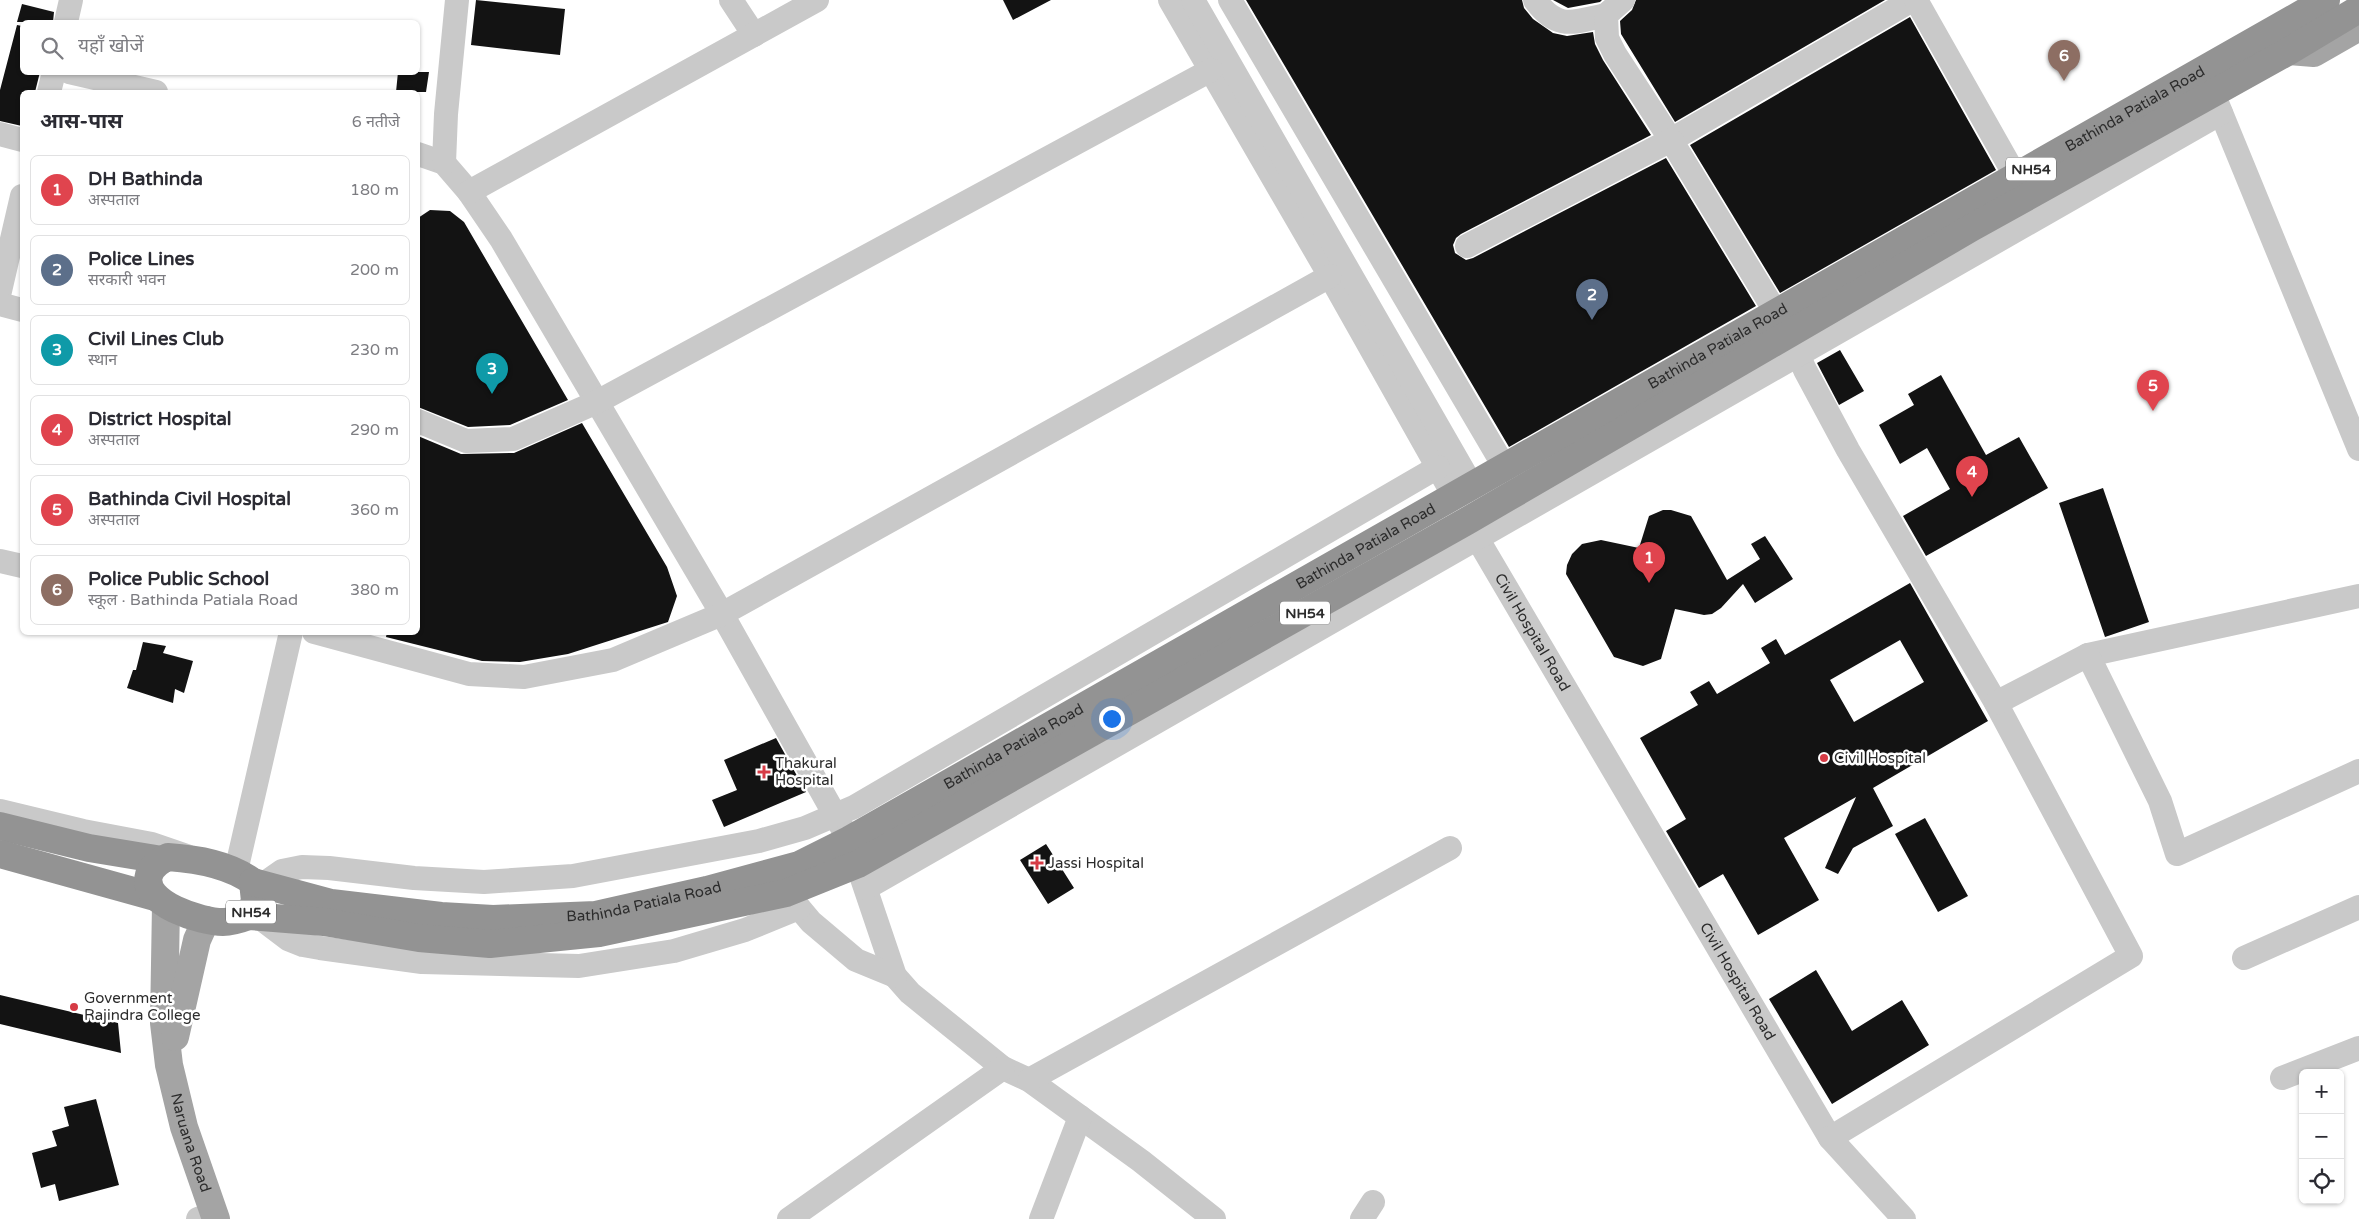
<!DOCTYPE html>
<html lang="hi">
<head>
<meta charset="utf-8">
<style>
	:root { --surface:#fff; --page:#f2f2f3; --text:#2b2b33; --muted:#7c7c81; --line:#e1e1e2; --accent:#d63b45 }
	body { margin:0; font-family:"Varela Round","Noto Sans Devanagari",sans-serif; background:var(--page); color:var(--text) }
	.controls { position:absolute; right:15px; bottom:15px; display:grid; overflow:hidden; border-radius:8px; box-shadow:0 1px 4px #0004 }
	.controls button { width:45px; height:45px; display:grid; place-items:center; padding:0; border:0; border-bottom:1px solid var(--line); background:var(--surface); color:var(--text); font:25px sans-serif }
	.you { position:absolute; left:1111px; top:718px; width:18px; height:18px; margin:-12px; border:4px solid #fff; border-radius:50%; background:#1a73e8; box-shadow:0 0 0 8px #1a73e833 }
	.badge { display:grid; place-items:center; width:32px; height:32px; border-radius:50%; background:var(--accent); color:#fff; font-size:16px; font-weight:700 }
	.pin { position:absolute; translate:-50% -41px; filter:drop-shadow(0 1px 2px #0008) }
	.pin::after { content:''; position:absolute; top:26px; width:18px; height:15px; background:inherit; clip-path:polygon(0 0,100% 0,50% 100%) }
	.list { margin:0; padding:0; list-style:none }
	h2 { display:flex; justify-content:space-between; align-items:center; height:65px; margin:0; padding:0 20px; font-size:21px }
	h2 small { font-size:16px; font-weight:400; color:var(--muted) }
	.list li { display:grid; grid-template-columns:32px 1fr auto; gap:15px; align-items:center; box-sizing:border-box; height:70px; margin:0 10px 10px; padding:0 10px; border:1px solid var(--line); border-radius:8px }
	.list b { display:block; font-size:19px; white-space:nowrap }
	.list p { margin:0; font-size:16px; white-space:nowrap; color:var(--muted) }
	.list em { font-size:16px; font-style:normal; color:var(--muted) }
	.icon { flex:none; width:28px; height:28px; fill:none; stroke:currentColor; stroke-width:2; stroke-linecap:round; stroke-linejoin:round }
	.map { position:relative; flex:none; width:2359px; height:1219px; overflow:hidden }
	.search { position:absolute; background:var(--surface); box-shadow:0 1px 4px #0004; left:20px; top:20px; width:400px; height:55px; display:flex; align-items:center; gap:12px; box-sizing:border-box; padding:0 18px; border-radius:8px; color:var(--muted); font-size:19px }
	.panel { position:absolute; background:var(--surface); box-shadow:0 1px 4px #0004; left:20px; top:90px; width:400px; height:545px; border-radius:8px }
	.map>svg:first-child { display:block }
	.building { fill:#131313; fill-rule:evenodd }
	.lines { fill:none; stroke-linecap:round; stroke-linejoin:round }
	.minor { stroke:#c9c9c9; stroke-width:24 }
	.major { stroke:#a4a4a4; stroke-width:28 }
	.highway { stroke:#939393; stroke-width:28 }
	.poi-dot { fill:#d63b45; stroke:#fff; stroke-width:2 }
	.labels { text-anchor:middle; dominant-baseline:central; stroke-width:5; stroke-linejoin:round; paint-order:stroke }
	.shield { fill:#fff; stroke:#6b6b6b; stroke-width:1 }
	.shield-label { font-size:14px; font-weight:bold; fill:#2c2c2c }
	.street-label { font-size:15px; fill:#2c2c2c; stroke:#fff }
	.poi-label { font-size:15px; fill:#2c2c2c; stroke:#fff; text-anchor:start }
</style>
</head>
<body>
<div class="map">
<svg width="2359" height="1219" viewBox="0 0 2359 1219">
	<rect width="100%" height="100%" fill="#fff"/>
	<path class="building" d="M476,0L565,9L560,55L471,45Z
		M1003,0H1051L1013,20Z
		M1246,0H1522L1524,8L1533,19L1553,33L1567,36L1593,32L1595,44L1603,60L1651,135L1461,234L1456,238L1453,245L1455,253L1466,260L1473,258L1666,158L1756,306L1509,447Z
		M1553,0H1602L1600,2L1568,8Z
		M1636,0H1885L1675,122L1621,34L1620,21L1632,10Z
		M22,4L54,12L53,22H17Z
		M1910,17L1996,170L1780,293L1690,145Z
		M17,25L22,26V72H40L35,92H22V126L0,121V90Z
		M398,72H429L426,92H396Z
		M430,210L450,211L464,222L568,400L510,425L468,427L418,407V218Z
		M1840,350L1864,391L1839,405L1817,363Z
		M1941,375L1986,455L2019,437L2048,488L1926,556L1903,516L1950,489L1927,448L1900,464L1879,425L1914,405L1908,394Z
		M582,423L667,567L677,596L668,622L568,654L520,662L482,661L386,637L387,632H418V436L461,454L514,453Z
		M2103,488L2149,622L2105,637L2059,503Z
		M1663,510H1671L1691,516L1727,580L1760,559L1751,544L1765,536L1793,579L1755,603L1743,584L1721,608L1712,614L1704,615L1675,609L1661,659L1643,666L1614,657L1566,574L1567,565L1572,554L1582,544L1601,540L1639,548L1649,516Z
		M1910,583L1988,721L1873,788L1893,826L1853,848L1838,874L1825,868L1856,797L1784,838L1819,900L1758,935L1723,874L1699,888L1666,831L1686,819L1640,738L1698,705L1690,692L1709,681L1717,694L1770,663L1761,648L1776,639L1785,655ZM1900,640L1924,682L1854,722L1830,680Z
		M143,642L166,646L163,653L193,661L184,693L175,689L173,703L127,688L133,670H136Z
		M776,738L806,792L724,827L712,800L737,790L724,760Z
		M1925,818L1968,896L1938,912L1895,834Z
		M1046,844L1074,888L1048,904L1020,860Z
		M1816,970L1852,1031L1902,1000L1929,1045L1832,1104L1769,999Z
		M0,995L118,1023L121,1053L0,1024Z
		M96,1099L119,1185L59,1201L55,1184L41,1188L32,1153L57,1146L52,1131L69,1126L64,1107Z"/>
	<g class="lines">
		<g class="minor">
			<path d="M731,0L754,35"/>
			<path d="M1170,0L1330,276L1454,496"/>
			<path d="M1193,0L1472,486"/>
			<path d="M1230,0L1505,468"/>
			<path d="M1535,0C1558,31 1573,22 1606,15"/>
			<path d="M1623,0L1606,15L1607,38L1615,54L1671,140L1912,0"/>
			<path d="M1916,0L2016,177"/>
			<path d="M66,22L71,0"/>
			<path d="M69,72L156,92"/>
			<path d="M49,92L54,72"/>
			<path d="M2215,98L2359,449"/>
			<path d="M0,134L22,140"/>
			<path d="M418,154L444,163L469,192L501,239L722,614L849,840L895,976L910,993L1003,1068L1029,1080L1141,1161L1214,1219"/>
			<path d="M444,163L446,114L457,0"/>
			<path d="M469,192L817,0"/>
			<path d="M0,291L22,196"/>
			<path d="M0,304L22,310"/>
			<path d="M418,421L466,441L513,439L597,402L1211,70"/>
			<path id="s1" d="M1467,521L1830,1138L2131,956L1996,703L1848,450L1805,370L1789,334L1671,140L1467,246"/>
			<path d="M0,561L22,566"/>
			<path d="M314,632L469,674L524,677L613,660L722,614L1330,276"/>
			<path d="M2088,655L2359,596"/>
			<path d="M1996,703L2088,655L2160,801L2177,854L2359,771"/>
			<path d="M0,811L83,831L152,844L187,856"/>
			<path d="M236,871L291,632"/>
			<path d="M262,885L282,871L302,867L329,868L414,878L484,882L573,876L759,841L805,828L854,807L1438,467"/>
			<path d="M866,888L2221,113"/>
			<path d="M790,897L811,922L856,960L895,976"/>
			<path d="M259,917L288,939L303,945L320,948L422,962L579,966L674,951L745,930L799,908"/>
			<path d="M2244,958L2359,907"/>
			<path d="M2282,1078L2359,1048"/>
			<path d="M1029,1080L1450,848"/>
			<path d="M1830,1138L1904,1219"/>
			<path d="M198,1219L213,1214"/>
			<path d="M789,1219L1003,1068"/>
			<path d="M1041,1219L1080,1117"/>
			<path d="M1362,1219L1373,1202"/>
		</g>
		<g class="major">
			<path d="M2289,51L2314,53L2359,27"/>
			<path id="s2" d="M166,905L164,1023L169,1065L184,1127L216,1219"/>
			<path d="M175,1037L197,940L206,920"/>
		</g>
		<g class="highway">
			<path d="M0,826L89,848L162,860"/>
			<path d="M0,854L155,897"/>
			<path d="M168,857C197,859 229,864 253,882L255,901L249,916C241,919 232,922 223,922C202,922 141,904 149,875C152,866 159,861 168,857Z"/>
			<path id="s3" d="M253,882L331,903L441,916L493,919L596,915L707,890L799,865L849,840L2326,0"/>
			<path d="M249,916L324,922L419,938L490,944L599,933L786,893L858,864L1467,521L1971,228L2289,51L2359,9"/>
		</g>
	</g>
	<g class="poi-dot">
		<circle cx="1824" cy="758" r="5"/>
		<path d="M761.5 764.5h5v5h5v5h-5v5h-5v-5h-5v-5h5z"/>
		<path d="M1034.5 855.5h5v5h5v5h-5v5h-5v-5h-5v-5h5z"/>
		<circle cx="74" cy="1007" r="5"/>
	</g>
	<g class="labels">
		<g class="shield">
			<rect x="2006" y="157.5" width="50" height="23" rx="4"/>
			<rect x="1280" y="601.5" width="50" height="23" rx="4"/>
			<rect x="226" y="900.5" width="50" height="23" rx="4"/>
		</g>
		<g class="shield-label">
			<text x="2031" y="169">NH54</text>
			<text x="1305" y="613">NH54</text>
			<text x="251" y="912">NH54</text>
		</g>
		<g class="street-label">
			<text stroke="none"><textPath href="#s3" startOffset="2091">Bathinda Patiala Road</textPath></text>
			<text stroke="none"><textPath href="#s3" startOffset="1611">Bathinda Patiala Road</textPath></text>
			<text stroke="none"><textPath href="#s3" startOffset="1206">Bathinda Patiala Road</textPath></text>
			<text stroke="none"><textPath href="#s1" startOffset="129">Civil Hospital Road</textPath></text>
			<text stroke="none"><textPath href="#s3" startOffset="801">Bathinda Patiala Road</textPath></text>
			<text stroke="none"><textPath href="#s3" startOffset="396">Bathinda Patiala Road</textPath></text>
			<text stroke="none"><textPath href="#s1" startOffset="534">Civil Hospital Road</textPath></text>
			<text stroke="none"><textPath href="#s2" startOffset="241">Naruana Road</textPath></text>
		</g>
		<g class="poi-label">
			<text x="1834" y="758">Civil Hospital</text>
			<text x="775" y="763">Thakural<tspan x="775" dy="17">Hospital</tspan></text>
			<text x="1048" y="863">Jassi Hospital</text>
			<text x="84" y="998">Government<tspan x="84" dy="17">Rajindra College</tspan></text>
		</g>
	</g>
</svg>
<div class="controls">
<button>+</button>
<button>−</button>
<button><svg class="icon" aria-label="locate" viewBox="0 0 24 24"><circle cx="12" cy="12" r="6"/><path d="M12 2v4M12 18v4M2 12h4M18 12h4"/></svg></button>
</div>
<div class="you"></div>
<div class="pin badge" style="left:1649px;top:583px;background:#e0444e">1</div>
<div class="pin badge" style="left:1592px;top:320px;background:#5c6f8a">2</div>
<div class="pin badge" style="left:492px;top:394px;background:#0f9aa8">3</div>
<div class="pin badge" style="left:1972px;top:497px;background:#e0444e">4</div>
<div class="pin badge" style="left:2153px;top:411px;background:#e0444e">5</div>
<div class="pin badge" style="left:2064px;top:81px;background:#8d6e63">6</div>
<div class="search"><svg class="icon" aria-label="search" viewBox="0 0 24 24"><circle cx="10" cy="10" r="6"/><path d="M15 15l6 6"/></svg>यहाँ खोजें</div>
<section class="panel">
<h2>आस-पास<small>6 नतीजे</small></h2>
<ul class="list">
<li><span class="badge" style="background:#e0444e">1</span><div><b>DH Bathinda</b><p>अस्पताल</p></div><em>180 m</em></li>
<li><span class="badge" style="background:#5c6f8a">2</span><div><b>Police Lines</b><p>सरकारी भवन</p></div><em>200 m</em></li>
<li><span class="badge" style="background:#0f9aa8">3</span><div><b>Civil Lines Club</b><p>स्थान</p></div><em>230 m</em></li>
<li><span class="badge" style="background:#e0444e">4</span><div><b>District Hospital</b><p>अस्पताल</p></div><em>290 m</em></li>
<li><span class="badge" style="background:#e0444e">5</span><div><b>Bathinda Civil Hospital</b><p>अस्पताल</p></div><em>360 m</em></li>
<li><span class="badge" style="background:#8d6e63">6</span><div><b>Police Public School</b><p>स्कूल · Bathinda Patiala Road</p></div><em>380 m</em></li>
</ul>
</section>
</div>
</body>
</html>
